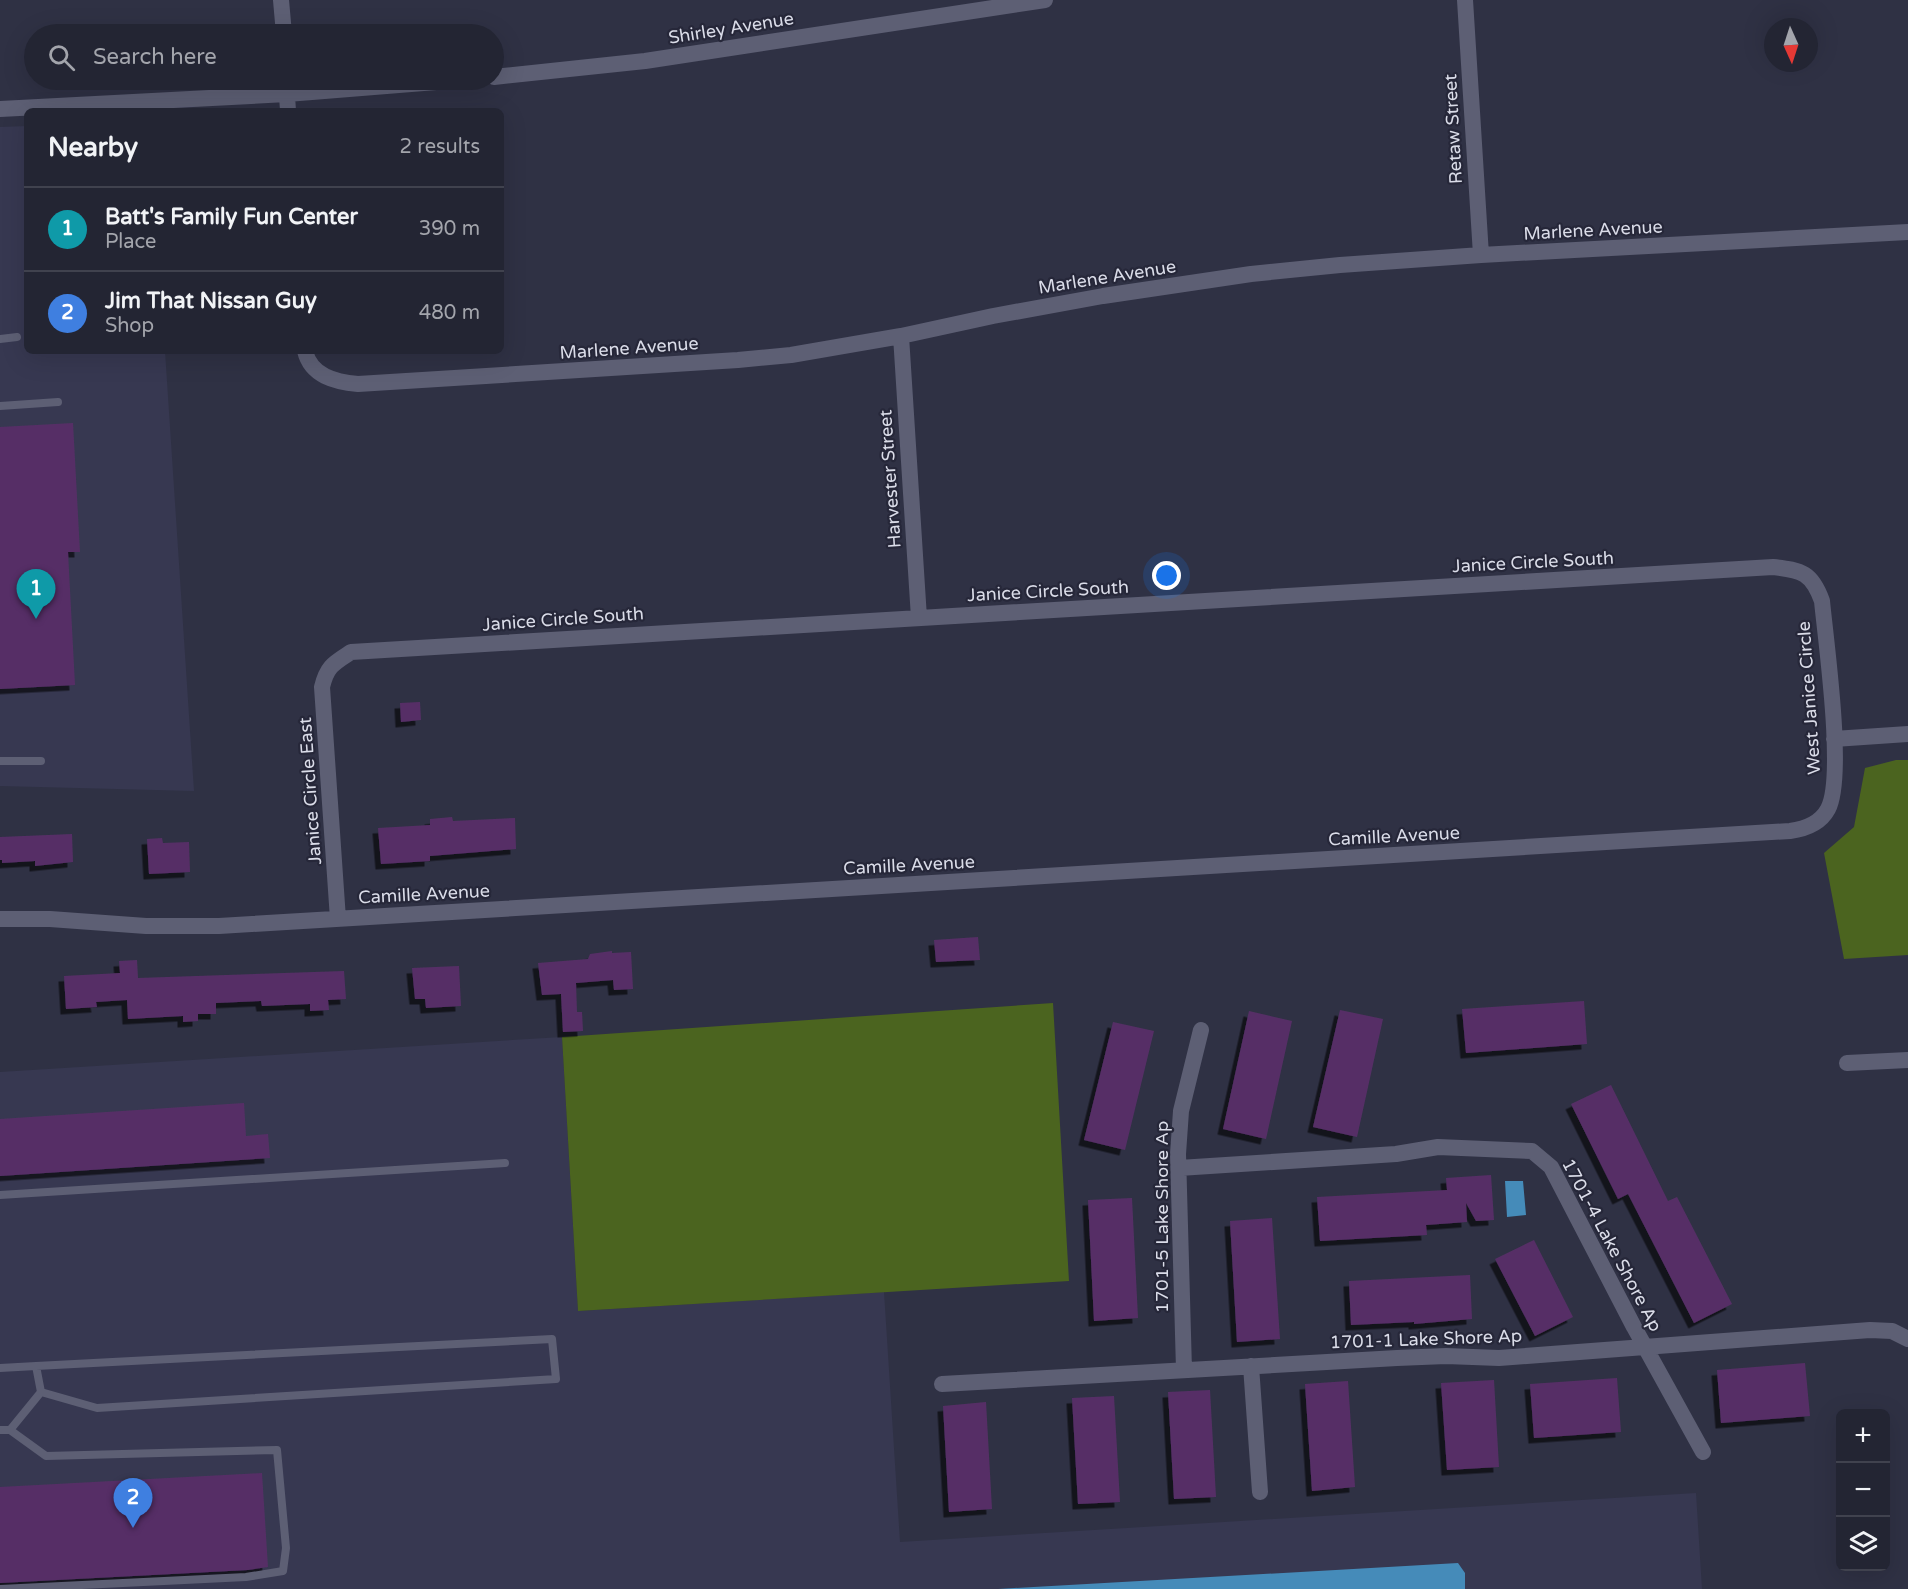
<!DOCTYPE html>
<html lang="en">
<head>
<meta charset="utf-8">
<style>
	:root { --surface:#232533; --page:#2b2d3b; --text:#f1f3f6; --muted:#a3a5ac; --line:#40424e; --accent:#bca0f2 }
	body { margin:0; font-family:"Varela Round",sans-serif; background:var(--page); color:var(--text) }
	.controls { position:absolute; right:18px; bottom:18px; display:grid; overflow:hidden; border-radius:9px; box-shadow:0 6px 24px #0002 }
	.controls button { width:54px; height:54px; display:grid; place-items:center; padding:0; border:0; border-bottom:2px solid var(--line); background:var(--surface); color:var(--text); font:30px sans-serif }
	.compass { position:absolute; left:1764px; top:18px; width:54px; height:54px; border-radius:50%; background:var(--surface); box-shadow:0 6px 24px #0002; rotate:177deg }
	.you { position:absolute; left:1167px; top:576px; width:21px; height:21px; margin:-15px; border:4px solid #fff; border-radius:50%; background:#1a73e8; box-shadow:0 0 0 9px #1a73e833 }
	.badge { display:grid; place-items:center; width:39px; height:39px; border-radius:50%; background:var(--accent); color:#fff; font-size:20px; font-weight:700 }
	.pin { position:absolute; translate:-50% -50px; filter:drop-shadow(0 2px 3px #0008) }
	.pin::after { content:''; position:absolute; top:32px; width:21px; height:18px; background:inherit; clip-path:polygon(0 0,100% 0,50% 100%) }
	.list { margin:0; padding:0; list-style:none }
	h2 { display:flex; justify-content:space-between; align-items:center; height:78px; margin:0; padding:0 24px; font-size:26px }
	h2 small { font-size:20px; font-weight:400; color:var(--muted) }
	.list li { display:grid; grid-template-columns:39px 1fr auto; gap:18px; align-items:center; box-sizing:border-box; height:84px; padding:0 24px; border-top:2px solid var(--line) }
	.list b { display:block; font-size:22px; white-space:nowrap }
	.list p { margin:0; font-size:20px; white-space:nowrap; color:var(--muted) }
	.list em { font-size:20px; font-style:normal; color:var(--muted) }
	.icon { flex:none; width:33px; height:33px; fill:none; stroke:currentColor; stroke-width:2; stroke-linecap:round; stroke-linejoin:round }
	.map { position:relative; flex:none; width:1908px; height:1589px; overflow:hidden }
	.search { position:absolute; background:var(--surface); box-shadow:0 6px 24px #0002; left:24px; top:24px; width:480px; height:66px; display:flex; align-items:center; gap:15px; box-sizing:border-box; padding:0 21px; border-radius:33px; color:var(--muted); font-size:22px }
	.panel { position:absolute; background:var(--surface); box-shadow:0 6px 24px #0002; left:24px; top:108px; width:480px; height:246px; border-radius:9px }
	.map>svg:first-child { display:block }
	.built { fill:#373851 }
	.forest { fill:#4b641f }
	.water { fill:#458bb9 }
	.building { fill:#562f66; filter:url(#shadow) }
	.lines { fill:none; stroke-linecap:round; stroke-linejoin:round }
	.service { stroke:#5d5f74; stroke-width:8 }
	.minor { stroke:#5d5f74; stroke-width:16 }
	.labels { text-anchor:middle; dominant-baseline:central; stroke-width:4.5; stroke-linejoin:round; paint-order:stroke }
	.street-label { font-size:18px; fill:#dadce8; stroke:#262739 }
</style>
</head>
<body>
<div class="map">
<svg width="1908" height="1589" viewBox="0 0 1908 1589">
	<defs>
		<filter id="shadow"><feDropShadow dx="-5.5" dy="5.5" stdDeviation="0" flood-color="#0009"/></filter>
	</defs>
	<rect width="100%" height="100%" fill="#2f3144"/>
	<path class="built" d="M27,126V351H165L194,791L0,786V127Z
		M562,1037L578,1311L884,1292L900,1542L1696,1493L1702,1589H0V1072Z"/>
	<path class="forest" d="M1896,760H1908V955L1844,959L1824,853L1854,827L1865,768Z
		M1053,1003L1069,1281L578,1311L562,1037Z"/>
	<path class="water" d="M1505,1181H1523L1526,1215L1507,1217Z
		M1458,1563L1465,1573V1589H998Z"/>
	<path class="building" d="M73,423L80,552H68L75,685L0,689V427Z
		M420,702L421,720L401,722L400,703Z
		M452,817L453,821L515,818L516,849L430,856V861L381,864L378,828L430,825V819Z
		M72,834L73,862L35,866V861L2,863V860H0V837Z
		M162,838L163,843L189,842L190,872L149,874L147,839Z
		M978,937L980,960L936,962L934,940Z
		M612,951V953L631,952L633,989L614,990L613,980L576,983L577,1012H582L583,1031L563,1032L561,994L542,995L538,963L588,959L590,954Z
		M137,960L138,978L344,971L346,999L328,1000L329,1010L310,1011V1004L262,1006L261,1001L216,1003V1014H198V1021L183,1022V1016L128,1019L127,1000L96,1002L97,1007L66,1009L64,976L120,973L119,961Z
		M459,966L461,1006L426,1008L425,999H415L412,968Z
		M1584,1001L1587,1044L1466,1053L1462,1009Z
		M1340,1010L1383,1019L1357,1137L1313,1127Z
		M1249,1011L1292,1021L1266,1139L1223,1129Z
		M1113,1022L1154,1031L1125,1150L1084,1140Z
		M1611,1085L1668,1201L1677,1197L1732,1304L1694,1323L1628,1194L1618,1199L1571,1104Z
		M244,1103L246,1136L268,1134L270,1158L0,1176V1119Z
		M1491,1175L1494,1220L1476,1221L1466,1203L1467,1222L1426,1225L1427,1235L1320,1241L1317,1197L1447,1190L1446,1178Z
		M1132,1198L1138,1318L1094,1321L1088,1200Z
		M1272,1218L1280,1339L1237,1342L1230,1221Z
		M1534,1240L1573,1317L1535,1336L1495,1259Z
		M1470,1275L1472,1319L1414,1324V1322L1351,1325L1349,1281Z
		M1805,1363L1810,1416L1721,1423L1717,1370Z
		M1617,1378L1621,1432L1534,1438L1530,1384Z
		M1494,1380L1499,1467L1447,1470L1441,1383Z
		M1348,1381L1355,1487L1312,1491L1305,1384Z
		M1210,1390L1216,1497L1174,1499L1168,1392Z
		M1114,1396L1120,1502L1078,1504L1072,1398Z
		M986,1402L992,1509L949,1512L943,1406Z
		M262,1473L268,1567L248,1570L0,1583V1487Z"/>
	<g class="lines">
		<path class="service" d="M0,339L17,337
			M0,406L58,402
			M0,761H41
			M0,1195L505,1163
			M0,1368L36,1366L41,1392
			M0,1430H10L46,1456L277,1450L286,1548L283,1571L246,1577L0,1589
			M10,1430L41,1392L97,1408L556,1379L552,1339L36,1366"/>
		<path class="minor" d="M281,0L284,34
			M1465,0L1481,255
			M494,77L645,61L1045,0
			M286,80L288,111
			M0,109L287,94L461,80
			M901,336L919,618
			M305,351C311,376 335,382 358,384L738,360L791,355L901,336L993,316L1103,296L1251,274L1340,265L1481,255L1908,232
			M1834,739L1908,734
			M0,919H50L146,926H219L1790,831C1805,829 1820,824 1828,809C1845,777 1826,643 1822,601C1812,573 1802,570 1773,567L351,652C334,663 327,666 322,687L338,919
			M1847,1063L1908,1060
			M1179,1168L1396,1154L1438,1147L1532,1151L1551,1167L1634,1327L1703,1452
			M1251,1366L1260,1492
			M1184,1370L1178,1154L1181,1111L1201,1030
			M942,1384L1397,1358L1446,1356L1499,1358L1870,1330L1892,1331L1908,1339"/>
	</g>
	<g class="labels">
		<g class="street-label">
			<text transform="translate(731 28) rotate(-9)">Shirley Avenue</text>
			<text transform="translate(1453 129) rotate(-93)">Retaw Street</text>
			<text transform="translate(1593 230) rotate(-3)">Marlene Avenue</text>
			<text transform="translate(1107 277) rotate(-9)">Marlene Avenue</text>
			<text transform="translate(629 348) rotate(-4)">Marlene Avenue</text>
			<text transform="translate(890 479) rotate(-94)">Harvester Street</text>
			<text transform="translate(1533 562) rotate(-3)">Janice Circle South</text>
			<text transform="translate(1048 591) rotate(-3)">Janice Circle South</text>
			<text transform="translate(563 619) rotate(-4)">Janice Circle South</text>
			<text transform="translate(1809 698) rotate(-94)">West Janice Circle</text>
			<text transform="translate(310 791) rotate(-94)">Janice Circle East</text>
			<text transform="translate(1394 836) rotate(-3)">Camille Avenue</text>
			<text transform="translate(909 865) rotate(-3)">Camille Avenue</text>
			<text transform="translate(424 894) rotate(-3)">Camille Avenue</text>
			<text transform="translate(1162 1217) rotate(-90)">1701-5 Lake Shore Ap</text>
			<text transform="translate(1612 1245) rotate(62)">1701-4 Lake Shore Ap</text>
			<text transform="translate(1426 1339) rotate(-2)">1701-1 Lake Shore Ap</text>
		</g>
	</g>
</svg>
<div class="controls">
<button>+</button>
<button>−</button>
<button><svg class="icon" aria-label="layers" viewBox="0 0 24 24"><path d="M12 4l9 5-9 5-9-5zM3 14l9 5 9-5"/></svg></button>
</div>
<svg class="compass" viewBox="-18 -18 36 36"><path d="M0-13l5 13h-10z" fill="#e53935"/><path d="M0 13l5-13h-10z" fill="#a3a5ac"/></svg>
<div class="you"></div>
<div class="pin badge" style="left:36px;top:619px;background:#0f9aa8">1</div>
<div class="pin badge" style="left:133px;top:1528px;background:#3f7fe0">2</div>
<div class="search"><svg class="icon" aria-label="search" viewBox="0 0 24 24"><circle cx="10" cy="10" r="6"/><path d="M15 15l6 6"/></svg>Search here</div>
<section class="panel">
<h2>Nearby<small>2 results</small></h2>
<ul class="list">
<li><span class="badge" style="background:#0f9aa8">1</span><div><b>Batt's Family Fun Center</b><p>Place</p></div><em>390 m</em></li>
<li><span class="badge" style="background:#3f7fe0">2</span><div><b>Jim That Nissan Guy</b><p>Shop</p></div><em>480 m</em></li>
</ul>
</section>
</div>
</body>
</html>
